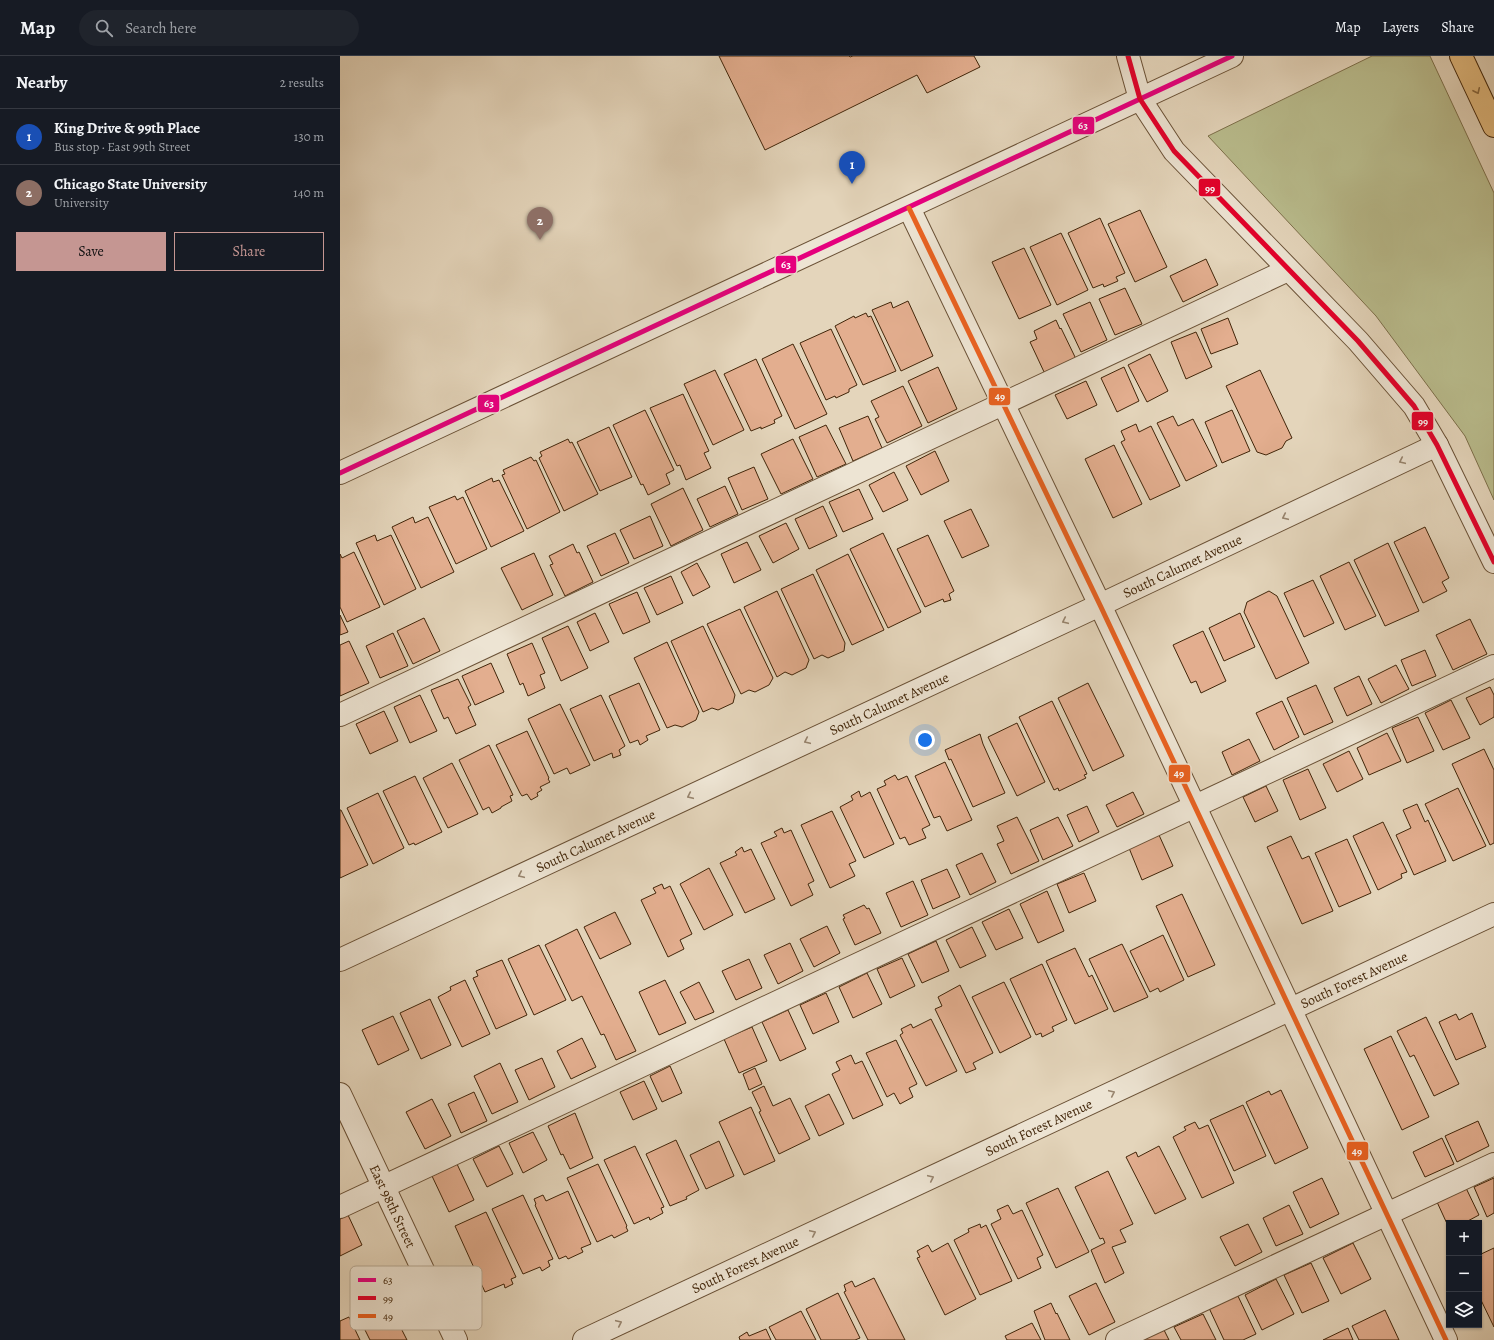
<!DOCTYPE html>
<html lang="en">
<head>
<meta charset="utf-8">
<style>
	:root { --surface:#171b24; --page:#20242c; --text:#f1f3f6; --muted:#9ea1a6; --line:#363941; --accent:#c59692 }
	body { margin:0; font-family:Alegreya,serif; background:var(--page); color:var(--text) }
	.controls { position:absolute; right:12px; bottom:12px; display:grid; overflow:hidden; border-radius:0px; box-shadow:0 1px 3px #0004 }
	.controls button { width:36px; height:36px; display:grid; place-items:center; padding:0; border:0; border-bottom:1px solid var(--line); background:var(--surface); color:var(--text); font:20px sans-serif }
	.you { position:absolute; left:585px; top:684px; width:14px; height:14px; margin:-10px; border:3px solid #fff; border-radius:50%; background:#1a73e8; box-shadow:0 0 0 6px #1a73e833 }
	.badge { display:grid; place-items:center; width:26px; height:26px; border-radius:50%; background:var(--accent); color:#fff; font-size:13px; font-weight:700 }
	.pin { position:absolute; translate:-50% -33px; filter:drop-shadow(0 1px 2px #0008) }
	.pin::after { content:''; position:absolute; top:21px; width:14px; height:12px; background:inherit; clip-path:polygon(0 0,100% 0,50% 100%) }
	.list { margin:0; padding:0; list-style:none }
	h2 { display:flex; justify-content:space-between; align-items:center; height:52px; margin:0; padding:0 16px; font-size:17px }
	h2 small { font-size:13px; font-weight:400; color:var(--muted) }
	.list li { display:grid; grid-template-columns:26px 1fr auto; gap:12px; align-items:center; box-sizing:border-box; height:56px; padding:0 16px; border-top:1px solid var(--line) }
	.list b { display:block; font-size:15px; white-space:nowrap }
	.list p { margin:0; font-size:13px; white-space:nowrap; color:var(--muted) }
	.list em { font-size:13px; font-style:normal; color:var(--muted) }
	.actions { display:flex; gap:8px; padding:12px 16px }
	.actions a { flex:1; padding:9px 0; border:1px solid var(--accent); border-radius:0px; text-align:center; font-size:14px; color:var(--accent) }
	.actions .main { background:var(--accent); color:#111 }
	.icon { flex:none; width:22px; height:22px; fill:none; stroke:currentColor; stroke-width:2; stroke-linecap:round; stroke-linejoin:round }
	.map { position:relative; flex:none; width:1154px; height:1284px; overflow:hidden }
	header { display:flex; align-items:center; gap:24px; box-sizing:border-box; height:56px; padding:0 20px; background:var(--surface); border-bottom:1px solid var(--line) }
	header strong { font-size:19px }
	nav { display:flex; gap:22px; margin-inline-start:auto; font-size:14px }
	.search { width:280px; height:36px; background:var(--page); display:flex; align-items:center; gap:10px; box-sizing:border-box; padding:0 14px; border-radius:22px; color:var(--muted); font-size:15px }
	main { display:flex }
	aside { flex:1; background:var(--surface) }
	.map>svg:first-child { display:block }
	.green { fill:#b9bc8d; stroke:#7d704b }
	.building { fill:#e3ae8f; stroke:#412509 }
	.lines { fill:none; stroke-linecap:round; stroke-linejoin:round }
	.minor-casing { stroke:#6a5136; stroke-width:24 }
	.highway-casing { stroke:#412509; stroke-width:24 }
	.minor { stroke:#ede4d3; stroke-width:22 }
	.highway { stroke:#e2ba7e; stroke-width:22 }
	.bus-1-casing { stroke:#ede4d3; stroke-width:8 }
	.bus-2-casing { stroke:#ede4d3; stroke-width:8 }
	.bus-3-casing { stroke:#ede4d3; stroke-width:8 }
	.bus-1 { stroke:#e5007d; stroke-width:5 }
	.bus-2 { stroke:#e4002b; stroke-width:5 }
	.bus-3 { stroke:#e96221; stroke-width:5 }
	.oneway { stroke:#89683e }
	.oneway2 { stroke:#97846e }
	.labels { text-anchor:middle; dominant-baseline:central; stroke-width:3.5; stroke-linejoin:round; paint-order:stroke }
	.street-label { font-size:14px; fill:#412509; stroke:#ede4d3 }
	.key { fill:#ede4d3; stroke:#b9ab96; stroke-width:1 }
	.key-label { font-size:11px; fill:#412509 }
	.line-badge { stroke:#ede4d3; stroke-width:1.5 }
	.badge-label { font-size:11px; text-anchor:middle; font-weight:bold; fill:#fff }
</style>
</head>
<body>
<header>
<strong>Map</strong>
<div class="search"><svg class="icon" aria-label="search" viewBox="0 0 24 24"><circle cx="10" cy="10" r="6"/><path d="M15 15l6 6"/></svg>Search here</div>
<nav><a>Map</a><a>Layers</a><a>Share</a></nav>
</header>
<main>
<aside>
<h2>Nearby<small>2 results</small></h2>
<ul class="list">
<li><span class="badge" style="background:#1a4fb4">1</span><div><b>King Drive &amp; 99th Place</b><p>Bus stop · East 99th Street</p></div><em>130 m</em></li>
<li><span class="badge" style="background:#8d6e63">2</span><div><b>Chicago State University</b><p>University</p></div><em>140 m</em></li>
</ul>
<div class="actions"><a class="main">Save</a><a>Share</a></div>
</aside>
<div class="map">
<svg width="1154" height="1284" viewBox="0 0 1154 1284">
	<rect width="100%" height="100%" fill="#e4d5bb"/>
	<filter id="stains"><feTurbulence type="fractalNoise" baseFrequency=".005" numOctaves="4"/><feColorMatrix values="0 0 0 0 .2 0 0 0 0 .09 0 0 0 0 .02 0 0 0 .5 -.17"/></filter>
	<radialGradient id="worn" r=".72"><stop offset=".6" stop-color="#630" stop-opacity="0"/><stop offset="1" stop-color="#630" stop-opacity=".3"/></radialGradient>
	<path class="green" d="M1032,0H1090L1154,137V444L1125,380L1036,260L868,80Z"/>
	<path class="building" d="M379,0H509L510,1L513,0H634L640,11L587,37L577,19L425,94Z
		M800,154L827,211L795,226L768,168Z
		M760,162L785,217L776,221L778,225L764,231L763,228L753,232L728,177Z
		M721,177L748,234L717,249L690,191Z
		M684,192L711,249L679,263L652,206Z
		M866,203L878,229L843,246L830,220Z
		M785,232L802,268L775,279L759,243Z
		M568,245L593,300L561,315L532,254L551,246L553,252Z
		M750,246L767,284L741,296L723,258Z
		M526,257L528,261L531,260L556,315L523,329L495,270L514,260L515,262Z
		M888,262L898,288L871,298L861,273Z
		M716,264L720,273L721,272L736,303L705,318L690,286L697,283L694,275Z
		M491,273L517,329L509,333V336L496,342L495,340L486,344L460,287Z
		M856,276L872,311L846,323L831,286Z
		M453,288L487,358L455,373L422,303Z
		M810,298L828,335L807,346L788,309Z
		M416,303L442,360L434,364L435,367L421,373V371L411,375L384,318Z
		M598,311L617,353L588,367L568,325Z
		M784,311L799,345L777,356L761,322Z
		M375,314L404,374L373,389L344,328Z
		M920,314L952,382L946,385L942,392L926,399L917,396L886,330Z
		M746,325L757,349L727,363L715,339Z
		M563,330L582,370L547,387L535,363L539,361L531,345Z
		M343,338L369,395L364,397L371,412L346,424L340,409L337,410L310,352Z
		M305,354L334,414L326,418L330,428L308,439L303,428L301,429L273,369Z
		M892,354L910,395L882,407L865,366Z
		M528,360L542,392L513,405L499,372Z
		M833,360L838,370L853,363L877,410L846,425L817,367Z
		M796,368L799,376L811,370L840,430L810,444L781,386L785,384L781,375Z
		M486,369L506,408L477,421L459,381Z
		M269,371L292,421L260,435L237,386Z
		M228,383L230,387L232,386L258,438L224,455L199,402L202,400L200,396Z
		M453,383L473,423L441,438L421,398Z
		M774,389L802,448L773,462L745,403Z
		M595,395L609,425L581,439L566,410Z
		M191,401L194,405L196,404L220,456L187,473L162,419L165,418L163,414Z
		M414,411L428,443L402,454L388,422Z
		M554,416L568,444L543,456L529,429Z
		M152,422L153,426L159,424L184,475L151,491L125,435Z
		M385,430L398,458L370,471L357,443Z
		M343,432L363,474L331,490L311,448Z
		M519,433L533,463L503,476L489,446Z
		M115,440L117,444L123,441L147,493L116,508L89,451Z
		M483,450L497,480L469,493L455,463Z
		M631,453L649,490L622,502L604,465Z
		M310,460L323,490L294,503L280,474Z
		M73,461L75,467L88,461L114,516L81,532L52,471Z
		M446,467L459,493L433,507L419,480Z
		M1085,471L1109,522L1102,526L1107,535L1083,547L1054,486Z
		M275,477L289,507L261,520L247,490Z
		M543,477L581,556L548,572L510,493Z
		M35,479L37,485L51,479L76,533L44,549L16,487Z
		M588,479L614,535L609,538L611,544L604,546L603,543L585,551L557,493Z
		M407,486L421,514L394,527L381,498Z
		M1048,487L1079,555L1045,570L1014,504Z
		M233,488L237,497L239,496L253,526L225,540L210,509L213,508L209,500Z
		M14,496L40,551L7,566L0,551V498L2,502Z
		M194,497L213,539L182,554L161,512Z
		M508,498L544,574L512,589L476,514Z
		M1009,506L1036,560L1005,574L980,520Z
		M357,507L370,531L353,540L341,516Z
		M473,518L505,587L504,595L488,602L482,599L474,603L441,533Z
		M331,520L343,547L317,559L304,532Z
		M973,524L994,567L964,581L944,537Z
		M437,535L469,604L466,612L452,619L445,616L437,621L404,551Z
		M929,535L937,540L969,607L936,623L904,556L907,546Z
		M297,536L310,566L283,578L269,548Z
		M400,553L433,622L429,629L415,636L409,634L401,638L367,568Z
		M255,557L269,586L250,595L237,566Z
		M900,557L915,591L884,605L869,572Z
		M0,559L8,576L0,579Z
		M84,562L100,595L73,608L57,575Z
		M1130,563L1147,598L1113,614L1096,579Z
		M228,570L248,612L221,625L202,582Z
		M363,570L395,639L393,647L378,654L372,652L363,656L331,585Z
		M863,575L886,625L861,637L856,625L851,627L833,589Z
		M53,577L68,610L40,622L26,590Z
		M9,585L29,627L0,640V589Z
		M327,586L359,656L356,664L342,671L335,669L327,672L294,602Z
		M192,587L205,617L200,619L205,632L188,640L183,627L180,629L167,598Z
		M1085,594L1096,620L1072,630L1061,604Z
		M151,607L164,636L135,649L122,620Z
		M1056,609L1069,633L1041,647L1028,623Z
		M1019,620L1032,648L1007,660L994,632Z
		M118,623L131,649L128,651L136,669L116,678L108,661L104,663L91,634Z
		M299,627L320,674L306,680L308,684L300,689L298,684L290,687L269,640Z
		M748,627L784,700L753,715L718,642Z
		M976,629L993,666L964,679L947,642Z
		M1150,631L1154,639V661L1140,669L1126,642Z
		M80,639L97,675L70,687L54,651Z
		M261,639L285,690L279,694L281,699L273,702L272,697L254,705L230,653Z
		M1111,644L1130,682L1103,694L1085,657Z
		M712,645L747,718L744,719L746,722L719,735L718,732L714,734L679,661Z
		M942,645L959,681L934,694L916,657Z
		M220,648L250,709L230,718L227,712L214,718L188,663Z
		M44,655L58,685L30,698L16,668Z
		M1078,661L1094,695L1067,707L1052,672Z
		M677,667L705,726L677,740L648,681Z
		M187,675L209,722L208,723L210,726L200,731L202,734L197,737L198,740L191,744L187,738L182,740L180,737L156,689Z
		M1047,677L1061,705L1029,719L1017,692Z
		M640,678L643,688L665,737L633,751L611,703L609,704L605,694Z
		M909,683L920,705L892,719L882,696Z
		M149,689L173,739L170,740L172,745L161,751V752L152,757L149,751L143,754L119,704Z
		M1144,693L1154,714V787L1150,789L1112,708Z
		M1009,695L1023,723L997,736L983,708Z
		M605,706L632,764L607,775L600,760L594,762L575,720Z
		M112,707L138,758L108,772L83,722Z
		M968,713L986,752L960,764L943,724Z
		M555,719L558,724L567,720L590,769L582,773L586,782L569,789L565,781L560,783L537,733L546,729L544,725Z
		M75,720L102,776L75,789L74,787L69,789L43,735Z
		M926,730L938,755L915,766L903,741Z
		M1118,732L1146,790L1113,805L1085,748Z
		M519,735L521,741L530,736L554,788L524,802L500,751L513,744L511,740Z
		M793,736L804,758L777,771L766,749Z
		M38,737L64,792L33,808L7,752Z
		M1077,748L1085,766L1088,764L1106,805L1074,819L1056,779L1071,772L1063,754Z
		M747,750L759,776L739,786L727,759Z
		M0,754H1L28,809L0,822Z
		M492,755L516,805L509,808L515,820L490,832L461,769Z
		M677,761L699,805L671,818L657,788L664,785L657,770Z
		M718,761L733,790L703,804L690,774Z
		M1043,766L1067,816L1061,818L1062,822L1038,834L1013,780Z
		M442,772L444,777L451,774L474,825L468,828L473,839L451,850L421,787L437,780L434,776Z
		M819,779L833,810L802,824L789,792Z
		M951,780L962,803L969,800L993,855L962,868L927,791Z
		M1007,783L1031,837L999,851L975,797Z
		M402,791L404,796L411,793L435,843L405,857L380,807L397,799L395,796Z
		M642,797L656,826L630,839L616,809Z
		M369,812L393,859L364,874L340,828Z
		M607,813L620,841L593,853L581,824Z
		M744,817L756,845L729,857L717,828Z
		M573,825L588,859L561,871L546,837Z
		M322,828L324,833L330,830L352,878L340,884L344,893L328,901L301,844L316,837L313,832Z
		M707,835L724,875L698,887L680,848Z
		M842,838L875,909L848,921L816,850Z
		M524,849L527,853L529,852L541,877L515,889L503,863L505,862L503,859Z
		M669,853L683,882L656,894L642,866Z
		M275,856L291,888L260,903L244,871Z
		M487,870L500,897L474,911L460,883Z
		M632,871L646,900L620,912L606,884Z
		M237,873L296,995L276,1004L264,978L261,979L242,940L232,945L205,889Z
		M823,879L844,924L820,936L818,932L810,936L790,895Z
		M596,885L609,915L582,927L568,898Z
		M450,887L463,915L438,928L424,899Z
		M782,888L808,941L774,956L749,903Z
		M199,889L226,944L194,959L168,903Z
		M735,892L749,921L752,919L768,953L735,968L706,905Z
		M562,902L575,930L550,942L537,913Z
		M409,903L422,932L396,944L382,915Z
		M162,904L187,959L156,973L133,922L138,920L136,915Z
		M702,908L727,964L712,971L714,975L702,981L701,977L696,979L670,923Z
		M527,917L542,948L513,962L499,931Z
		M125,924L150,978L122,991L98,941L111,934L110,931Z
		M325,924L346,967L319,979L299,936Z
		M359,926L374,956L355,964L340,936Z
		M664,926L691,981L660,997L632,941Z
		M620,929L653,997L633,1007L636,1013L626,1017L595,953L602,950L598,941Z
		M486,937L499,966L473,978L460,949Z
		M90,943L111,989L81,1003L60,957Z
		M448,954L466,993L440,1005L422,966Z
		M1132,957L1146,991L1116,1004L1099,966L1116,958L1119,964Z
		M53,960L69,994L38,1009L22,974Z
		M1086,961L1119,1028L1094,1040L1074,999L1070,1001L1057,975Z
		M591,963L617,1015L586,1030L560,979L563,977L561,973L571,968L573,972Z
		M412,971L427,1005L399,1017L384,983Z
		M1051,980L1089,1061L1062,1074L1024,993Z
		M242,982L256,1011L231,1023L217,995Z
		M556,984L577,1028L569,1032L573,1041L560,1048L554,1037L547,1041L526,997Z
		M511,999L515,1008L522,1005L543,1049L513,1063L492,1018L500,1014L496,1006Z
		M202,1002L215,1031L189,1044L175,1014Z
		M160,1007L178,1046L152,1058L134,1020Z
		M330,1010L342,1037L322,1046L310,1020Z
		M415,1012L422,1028L409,1034L403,1018Z
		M304,1025L317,1053L293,1064L280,1036Z
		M424,1030L433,1050L450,1042L470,1083L439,1098L419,1056L421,1055L412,1036Z
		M941,1034L968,1092L935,1108L906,1046L929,1035L931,1039Z
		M134,1036L147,1065L121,1077L108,1048Z
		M489,1038L504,1068L479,1080L465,1050Z
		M92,1043L111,1080L85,1093L66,1056Z
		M903,1049L926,1100L894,1115L870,1064Z
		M411,1051L435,1105L404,1119L379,1066Z
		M235,1057L253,1102L230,1113L223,1098L221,1099L208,1070Z
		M1138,1065L1149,1090L1117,1106L1105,1080Z
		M855,1066L859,1073L868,1069L894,1127L862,1142L833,1081L846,1074L844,1071Z
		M193,1076L207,1104L183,1117L169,1087Z
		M1102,1082L1114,1108L1085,1121L1073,1096Z
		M336,1084L359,1134L346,1141L347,1143L330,1150L306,1098Z
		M379,1085L394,1120L366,1133L350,1099Z
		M159,1090L173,1118L147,1131L133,1103Z
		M295,1090L324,1151L321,1152L323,1157L310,1164L309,1161L294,1168L264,1104Z
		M819,1090L846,1143L815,1158L786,1101L796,1096L798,1101Z
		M117,1108L134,1144L109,1156L92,1120Z
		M258,1108L287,1170L286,1171L288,1175L274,1182L272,1179L257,1186L227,1122Z
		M768,1115L793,1168L780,1174L786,1186L772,1191L784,1217L765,1227L751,1194L765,1187L763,1182L760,1183L735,1131Z
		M982,1122L999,1158L970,1172L953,1136Z
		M1154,1122V1157L1147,1161L1134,1131Z
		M718,1132L749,1196L716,1212L686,1147Z
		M1126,1132L1139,1159L1124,1167H1109V1172L1097,1146Z
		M228,1135L251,1188L241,1192L243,1196L228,1203L226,1200L219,1203L195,1149L196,1148L194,1143L203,1139L206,1145Z
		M183,1139L213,1203L208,1205L210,1210L202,1215L200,1211L183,1218L152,1153Z
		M668,1149L673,1158L682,1154L703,1199L697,1202L701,1212L678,1223L651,1168L661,1163L657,1154Z
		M949,1149L963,1178L936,1190L923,1162Z
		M146,1156L176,1221L171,1223L173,1228L165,1232L164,1228L145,1236L115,1170Z
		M8,1159L22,1189L0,1200V1163Z
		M640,1168L641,1172L646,1169L672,1225L640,1239L614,1184L629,1176L628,1173Z
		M908,1168L922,1196L895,1210L880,1181Z
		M608,1187L636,1243L605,1259L577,1202L580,1201L577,1195L588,1189L592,1196Z
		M1013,1187L1031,1223L1001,1238L983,1202Z
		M1154,1192V1271L1139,1240V1199Z
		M971,1207L989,1245L962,1257L944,1219Z
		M534,1222L565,1284H528L504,1236L506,1235L504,1229L512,1225L515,1231Z
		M936,1223L954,1258L922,1274L905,1239Z
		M756,1227L775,1266L749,1279L729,1240Z
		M42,1235L67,1284H30L13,1250Z
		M498,1237L520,1282L515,1284H481L466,1253Z
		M897,1238L916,1278L903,1284H884L869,1252Z
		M711,1247L716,1258L717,1257L730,1284H705L694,1255Z
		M1045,1254L1059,1284H1019L1012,1270Z
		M461,1255L476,1284H436L429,1271Z
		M863,1258L876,1284H841L834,1271Z
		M9,1261L20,1284H0V1265Z
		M692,1267L701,1284H667L665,1280Z
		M1008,1272L1013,1284H983Z
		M426,1273L431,1284H400L399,1281L407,1276L409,1280Z
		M824,1274L829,1284H802Z"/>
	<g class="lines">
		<g class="minor-casing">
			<g id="minor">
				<path d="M788,0L800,43L834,95L1018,285L1074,350L1097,389L1154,506"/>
				<path d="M569,152L760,549L1106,1284"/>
				<path d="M0,417L892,0"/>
				<path d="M0,659L948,214"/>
				<path id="s1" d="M0,904L760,549L1097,389"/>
				<path id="s2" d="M0,1038L116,1284"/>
				<path d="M0,1151L1154,610"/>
				<path id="s3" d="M244,1284L1154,858"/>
				<path d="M777,1284L1154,1108"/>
			</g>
		</g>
		<g class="highway-casing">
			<path id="highway" d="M1121,0L1154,70"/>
		</g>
		<use href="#minor" class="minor"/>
		<use href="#highway" class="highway"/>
		<g class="bus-1-casing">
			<path id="bus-1" d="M0,417L892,0"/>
		</g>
		<g class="bus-2-casing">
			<path id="bus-2" d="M788,0L800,43L834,95L1018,285L1074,350L1097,389L1154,506"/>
		</g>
		<g class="bus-3-casing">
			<path id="bus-3" d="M569,152L760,549L1106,1284"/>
		</g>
		<use href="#bus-1" class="bus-1"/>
		<use href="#bus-2" class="bus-2"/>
		<use href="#bus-3" class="bus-3"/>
	</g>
	<defs><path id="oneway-chevron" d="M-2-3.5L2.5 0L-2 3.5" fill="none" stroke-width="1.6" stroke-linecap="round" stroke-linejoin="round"/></defs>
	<use class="oneway" href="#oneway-chevron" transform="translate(1137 35) rotate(65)"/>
	<g class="oneway2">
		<use href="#oneway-chevron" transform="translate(1062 405) rotate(155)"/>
		<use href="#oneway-chevron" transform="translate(945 461) rotate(155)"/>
		<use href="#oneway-chevron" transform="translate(725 565) rotate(155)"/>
		<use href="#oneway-chevron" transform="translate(467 685) rotate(155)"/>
		<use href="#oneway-chevron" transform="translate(350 740) rotate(155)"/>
		<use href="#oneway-chevron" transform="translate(181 819) rotate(155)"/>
		<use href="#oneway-chevron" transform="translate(772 1037) rotate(-25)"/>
		<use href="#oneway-chevron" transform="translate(591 1122) rotate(-25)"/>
		<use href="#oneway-chevron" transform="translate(473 1177) rotate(-25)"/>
		<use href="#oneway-chevron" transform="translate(279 1267) rotate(-25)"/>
	</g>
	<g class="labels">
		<g class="street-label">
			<text stroke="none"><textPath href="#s1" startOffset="930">South Calumet Avenue</textPath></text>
			<text stroke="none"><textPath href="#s1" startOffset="606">South Calumet Avenue</textPath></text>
			<text stroke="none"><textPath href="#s1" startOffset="282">South Calumet Avenue</textPath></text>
			<text stroke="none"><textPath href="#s3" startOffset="850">South Forest Avenue</textPath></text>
			<text stroke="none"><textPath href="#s3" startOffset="502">South Forest Avenue</textPath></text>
			<text stroke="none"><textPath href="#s2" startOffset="124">East 98th Street</textPath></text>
			<text stroke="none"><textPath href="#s3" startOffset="178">South Forest Avenue</textPath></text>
		</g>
	</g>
	<rect x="10" y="1210" width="132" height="64" rx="6" class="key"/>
	<rect x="18" y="1222" width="18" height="4" fill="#e5007d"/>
	<rect x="18" y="1240" width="18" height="4" fill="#e4002b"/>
	<rect x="18" y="1258" width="18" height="4" fill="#e96221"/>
	<g class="key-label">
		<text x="43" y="1228">63</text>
		<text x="43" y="1246">99</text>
		<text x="43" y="1264">49</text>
	</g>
	<g class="line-badge">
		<rect x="732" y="60" width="23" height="19" rx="4" fill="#e5007d"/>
		<rect x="858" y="122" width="23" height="19" rx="4" fill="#e4002b"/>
		<rect x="435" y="199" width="22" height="19" rx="4" fill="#e5007d"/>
		<rect x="648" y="331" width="23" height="19" rx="4" fill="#e96221"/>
		<rect x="137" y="338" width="23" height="19" rx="4" fill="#e5007d"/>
		<rect x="1071" y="355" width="23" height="20" rx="4" fill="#e4002b"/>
		<rect x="828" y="708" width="23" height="19" rx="4" fill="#e96221"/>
		<rect x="1006" y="1085" width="23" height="20" rx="4" fill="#e96221"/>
	</g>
	<g class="badge-label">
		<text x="743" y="73">63</text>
		<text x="870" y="136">99</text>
		<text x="446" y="212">63</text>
		<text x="660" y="344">49</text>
		<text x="149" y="351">63</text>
		<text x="1083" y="369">99</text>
		<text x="839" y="721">49</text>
		<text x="1017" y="1099">49</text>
	</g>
	<rect width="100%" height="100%" filter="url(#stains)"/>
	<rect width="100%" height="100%" fill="url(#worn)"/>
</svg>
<div class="controls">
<button>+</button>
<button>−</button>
<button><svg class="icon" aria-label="layers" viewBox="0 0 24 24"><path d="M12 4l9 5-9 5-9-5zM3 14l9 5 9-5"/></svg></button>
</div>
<div class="you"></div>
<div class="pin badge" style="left:512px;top:128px;background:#1a4fb4">1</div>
<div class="pin badge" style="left:200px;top:184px;background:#8d6e63">2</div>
</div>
</main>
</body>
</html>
